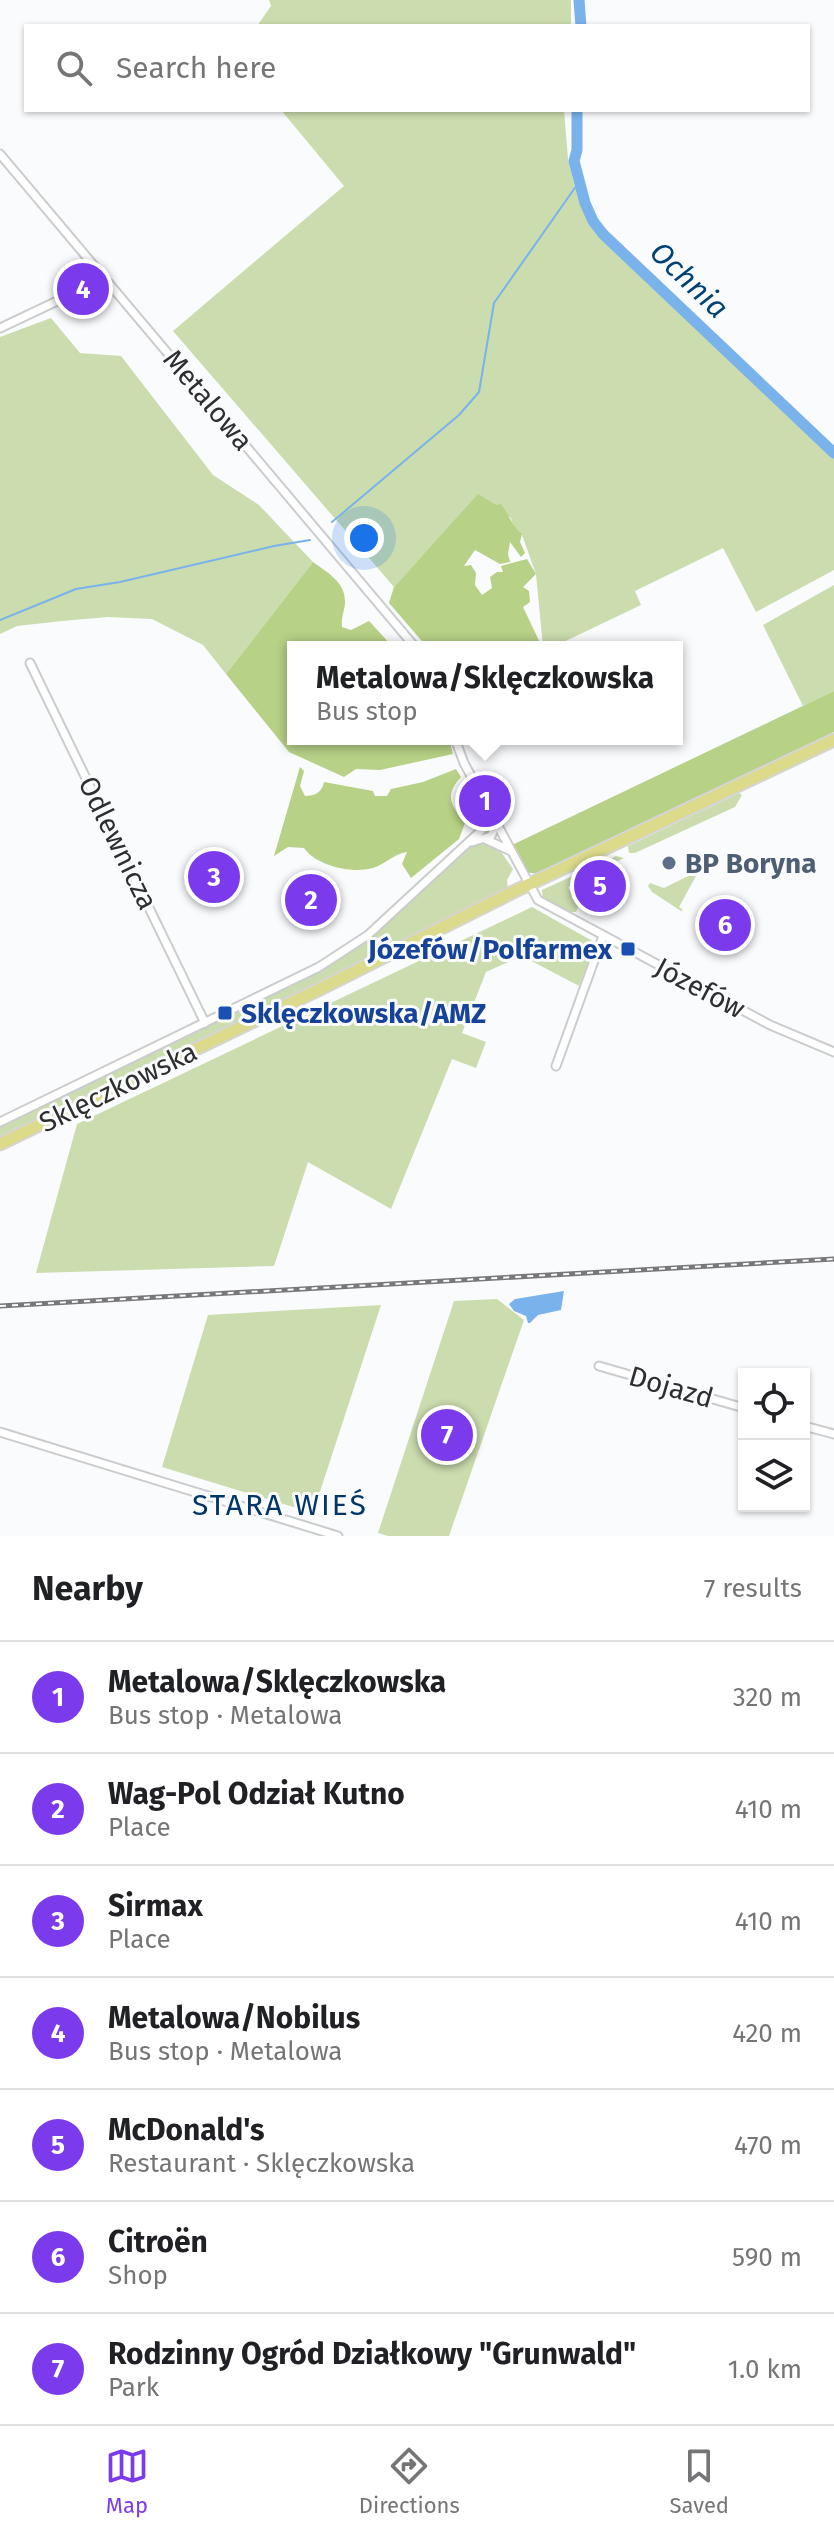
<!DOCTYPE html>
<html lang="en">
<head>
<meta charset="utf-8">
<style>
	:root { --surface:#fff; --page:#f2f2f2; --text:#202124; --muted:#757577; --line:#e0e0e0; --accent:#7c3aed }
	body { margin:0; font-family:"Fira Sans",sans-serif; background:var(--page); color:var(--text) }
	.controls { position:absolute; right:24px; bottom:24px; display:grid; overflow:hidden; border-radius:0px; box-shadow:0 2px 6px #0004 }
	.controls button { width:72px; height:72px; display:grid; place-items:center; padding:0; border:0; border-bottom:2px solid var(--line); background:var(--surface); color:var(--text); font:40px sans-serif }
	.you { position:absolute; left:364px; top:538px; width:28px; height:28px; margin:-20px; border:6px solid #fff; border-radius:50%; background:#1a73e8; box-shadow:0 0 0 12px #1a73e833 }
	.badge { display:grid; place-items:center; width:52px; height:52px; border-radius:50%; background:var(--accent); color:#fff; font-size:26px; font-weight:700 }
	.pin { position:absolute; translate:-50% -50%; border:4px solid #fff; box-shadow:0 2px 8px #0006 }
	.popup { position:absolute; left:287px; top:641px; width:396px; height:104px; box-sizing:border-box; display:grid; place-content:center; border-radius:0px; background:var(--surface); filter:drop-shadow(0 2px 6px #0005); font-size:26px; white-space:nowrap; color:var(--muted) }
	.popup b { font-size:30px; color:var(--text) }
	.popup::after { content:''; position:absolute; left:50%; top:100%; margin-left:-16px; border:16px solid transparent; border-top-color:var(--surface) }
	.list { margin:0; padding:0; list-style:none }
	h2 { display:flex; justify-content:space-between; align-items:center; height:104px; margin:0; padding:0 32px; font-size:34px }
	h2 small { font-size:26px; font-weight:400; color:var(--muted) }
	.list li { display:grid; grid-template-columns:52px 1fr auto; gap:24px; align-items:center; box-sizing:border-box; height:112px; padding:0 32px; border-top:2px solid var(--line) }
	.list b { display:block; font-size:30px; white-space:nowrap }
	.list p { margin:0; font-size:26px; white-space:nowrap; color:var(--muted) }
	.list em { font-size:26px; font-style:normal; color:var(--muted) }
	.icon { flex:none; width:44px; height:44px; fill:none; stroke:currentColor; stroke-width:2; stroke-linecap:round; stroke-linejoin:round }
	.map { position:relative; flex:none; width:834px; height:1536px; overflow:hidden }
	.search { position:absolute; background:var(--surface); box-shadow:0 2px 6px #0004; left:24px; right:24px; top:24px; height:88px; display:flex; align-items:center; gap:20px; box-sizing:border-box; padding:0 28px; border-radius:0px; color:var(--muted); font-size:30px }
	.sheet { height:888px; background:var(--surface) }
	nav { display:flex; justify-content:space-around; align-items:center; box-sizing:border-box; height:112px; border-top:2px solid var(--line); background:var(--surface); font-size:22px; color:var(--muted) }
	nav a { display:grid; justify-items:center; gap:4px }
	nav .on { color:var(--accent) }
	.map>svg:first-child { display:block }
	.green { fill:#cbdcae }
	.forest { fill:#b7d186 }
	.water { fill:#7ab2eb }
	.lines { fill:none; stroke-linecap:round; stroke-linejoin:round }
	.stream { stroke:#7ab2eb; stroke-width:2 }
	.river { stroke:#7ab2eb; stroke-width:11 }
	.street-casing { stroke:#cacccd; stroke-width:11 }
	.primary-casing { stroke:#d5d5d5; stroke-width:15 }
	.street { stroke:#fff; stroke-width:7 }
	.primary { stroke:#dcda8b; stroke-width:11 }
	.rail-casing { stroke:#78787a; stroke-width:5 }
	.rail { stroke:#fafbfd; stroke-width:2; stroke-dasharray:6; stroke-linecap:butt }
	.service-dot { fill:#5c6f8a; stroke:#fafbfd; stroke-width:3 }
	.transit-dot { fill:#1a4fb4; stroke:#fafbfd; stroke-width:3 }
	.labels { text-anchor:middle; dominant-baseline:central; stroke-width:6; stroke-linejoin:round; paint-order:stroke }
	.street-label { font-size:28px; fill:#2e2e2f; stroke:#fafbfd }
	.service-label { font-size:28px; font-weight:bold; fill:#4e5e75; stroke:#fafbfd; text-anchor:start }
	.transit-label { font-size:28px; font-weight:bold; fill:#164399; stroke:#fafbfd; text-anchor:end }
	.water-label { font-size:30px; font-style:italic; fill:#004275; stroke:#fafbfd }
	.neighbourhood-label { font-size:30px; letter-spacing:2px; fill:#033668; stroke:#fafbfd }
</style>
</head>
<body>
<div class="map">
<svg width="834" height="1536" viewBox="0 0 834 1536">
	<rect width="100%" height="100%" fill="#fafbfd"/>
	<path class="green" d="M269,0H571V26H257L271,6Z
		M281,110H564L568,159L575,188L578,189L594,225L603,238L675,303L834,458V570L756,612L723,548L635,591L641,605L553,647H543L536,574L522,535L514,529L511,518L478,495L394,587L173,331L344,186Z
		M51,318L80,353L121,356L213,475L259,505L313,562L226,674L203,645L152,619L108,617L62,621L17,626L0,634V337Z
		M834,585V691L803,706L763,625Z
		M739,793L742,795L735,807L635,853H629L628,846Z
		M485,843L499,849L513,869L507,880L508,889L0,1138V1125L321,970L376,932L464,852L476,844Z
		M616,856L624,858L568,887L576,903L580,902L576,912H568L543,900L542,890Z
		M692,874L696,876L679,907L683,910L681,911L652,892L648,886L650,883L664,888Z
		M532,907L596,943L579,986L522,956L486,972L462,1033L486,1042L476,1068L452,1059L391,1209L308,1162L274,1266L36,1273L77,1124Z
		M497,1299L524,1320L449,1536H388L378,1533L454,1301Z
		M381,1305L313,1513L162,1467L208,1315Z"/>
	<path class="forest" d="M478,494L496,505L501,504C509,514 512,527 522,534L520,542L525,553L521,557L510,542L508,554L510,562L500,564L475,550L464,566L471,565L476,573L475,585L482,595L492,588L490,577L497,572H503L501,566L527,559L536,574L523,587L529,591L530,602L523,607L542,647H501L498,642L487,647H427L389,603L394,587Z
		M313,562C327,572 345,582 345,601C345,610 341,616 342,627L351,630L369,621L393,647H293V739H449L453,754L380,770L356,769L344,777L289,752L226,674Z
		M834,691V732L538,874L525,872L512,845Z
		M300,767L304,771L300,786L305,796C314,796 322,793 324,782L373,791L375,796H387L391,789L423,782L456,769L461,777C444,795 451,806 465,823L459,839L411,878L402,864L407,852C393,854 386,864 373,868C353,874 316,866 304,848L288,847L274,856Z"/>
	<path class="water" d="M564,1291L561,1310L538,1315L530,1323H528L526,1316L514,1311L509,1304L515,1299Z"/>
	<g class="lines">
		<path class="stream" d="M332,522L459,415L479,392L494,303L579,182
			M0,620L76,589L120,582L274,546L310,540"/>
		<path class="river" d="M579,0L581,26
			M577,110V150L574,161L585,203L593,221L603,234L834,453"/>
		<g class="street-casing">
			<path id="street" d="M0,154L415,647
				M0,328L91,285L103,276
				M30,663L205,1023
				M455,739L464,763L538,900L770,1025L834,1052
				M485,839L511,851
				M472,842L491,836L497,823
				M556,1066L603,936
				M0,1122L319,967L368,935L487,825L497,823
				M599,1366L744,1408
				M804,1426L834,1434
				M0,1432L338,1536"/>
		</g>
		<g class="primary-casing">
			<path id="primary" d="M0,1144L322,988L513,892L834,740"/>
		</g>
		<use href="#street" class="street"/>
		<use href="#primary" class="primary"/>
		<g class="rail-casing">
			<path id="rail" d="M0,1306L834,1259"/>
		</g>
		<use href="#rail" class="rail"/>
	</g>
	<circle class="service-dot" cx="669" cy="863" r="8"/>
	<g class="transit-dot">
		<rect x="620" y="941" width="16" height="16" rx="4"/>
		<rect x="217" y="1005" width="16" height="16" rx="4"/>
	</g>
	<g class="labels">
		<g class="street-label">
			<text transform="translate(208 400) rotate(50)">Metalowa</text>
			<text transform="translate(118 843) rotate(64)">Odlewnicza</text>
			<text transform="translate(700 988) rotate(28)">Józefów</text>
			<text transform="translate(118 1087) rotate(-26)">Sklęczkowska</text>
			<text transform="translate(671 1387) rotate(16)">Dojazd</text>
		</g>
		<g class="service-label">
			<text x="685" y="863">BP Boryna</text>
		</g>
		<g class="transit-label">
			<text x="612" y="949">Józefów/Polfarmex</text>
			<text x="241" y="1013" text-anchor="start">Sklęczkowska/AMZ</text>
		</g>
		<g class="water-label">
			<text transform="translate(689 280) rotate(44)">Ochnia</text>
		</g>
		<g class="neighbourhood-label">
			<text x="280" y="1505">STARA WIEŚ</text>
		</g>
	</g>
</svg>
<div class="controls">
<button><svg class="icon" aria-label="locate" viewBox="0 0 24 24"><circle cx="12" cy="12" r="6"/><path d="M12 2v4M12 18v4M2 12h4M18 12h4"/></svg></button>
<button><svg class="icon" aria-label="layers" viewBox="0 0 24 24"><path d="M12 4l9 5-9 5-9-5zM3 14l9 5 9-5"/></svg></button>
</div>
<div class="you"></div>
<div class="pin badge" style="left:485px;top:801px">1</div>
<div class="popup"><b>Metalowa/Sklęczkowska</b>Bus stop</div>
<div class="pin badge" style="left:311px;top:900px">2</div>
<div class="pin badge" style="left:214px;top:877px">3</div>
<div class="pin badge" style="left:83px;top:289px">4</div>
<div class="pin badge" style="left:600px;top:886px">5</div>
<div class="pin badge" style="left:725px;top:925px">6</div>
<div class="pin badge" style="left:447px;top:1435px">7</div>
<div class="search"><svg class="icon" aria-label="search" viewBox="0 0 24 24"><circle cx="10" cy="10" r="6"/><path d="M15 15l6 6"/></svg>Search here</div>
</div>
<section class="sheet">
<h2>Nearby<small>7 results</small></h2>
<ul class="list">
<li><span class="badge">1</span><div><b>Metalowa/Sklęczkowska</b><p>Bus stop · Metalowa</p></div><em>320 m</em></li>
<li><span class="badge">2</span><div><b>Wag-Pol Odział Kutno</b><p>Place</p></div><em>410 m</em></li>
<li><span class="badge">3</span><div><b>Sirmax</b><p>Place</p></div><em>410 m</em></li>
<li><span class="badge">4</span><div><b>Metalowa/Nobilus</b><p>Bus stop · Metalowa</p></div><em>420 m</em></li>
<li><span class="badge">5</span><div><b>McDonald's</b><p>Restaurant · Sklęczkowska</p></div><em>470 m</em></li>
<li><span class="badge">6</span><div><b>Citroën</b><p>Shop</p></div><em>590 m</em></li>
<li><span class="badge">7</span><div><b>Rodzinny Ogród Działkowy &quot;Grunwald&quot;</b><p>Park</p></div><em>1.0 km</em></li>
</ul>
</section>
<nav>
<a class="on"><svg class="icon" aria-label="map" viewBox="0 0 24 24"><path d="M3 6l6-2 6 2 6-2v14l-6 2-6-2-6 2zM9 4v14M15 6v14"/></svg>Map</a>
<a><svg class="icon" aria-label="directions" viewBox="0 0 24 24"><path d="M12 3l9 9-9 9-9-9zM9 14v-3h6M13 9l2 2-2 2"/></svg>Directions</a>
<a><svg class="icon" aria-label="saved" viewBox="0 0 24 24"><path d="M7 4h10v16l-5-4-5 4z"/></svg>Saved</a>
</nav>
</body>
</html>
